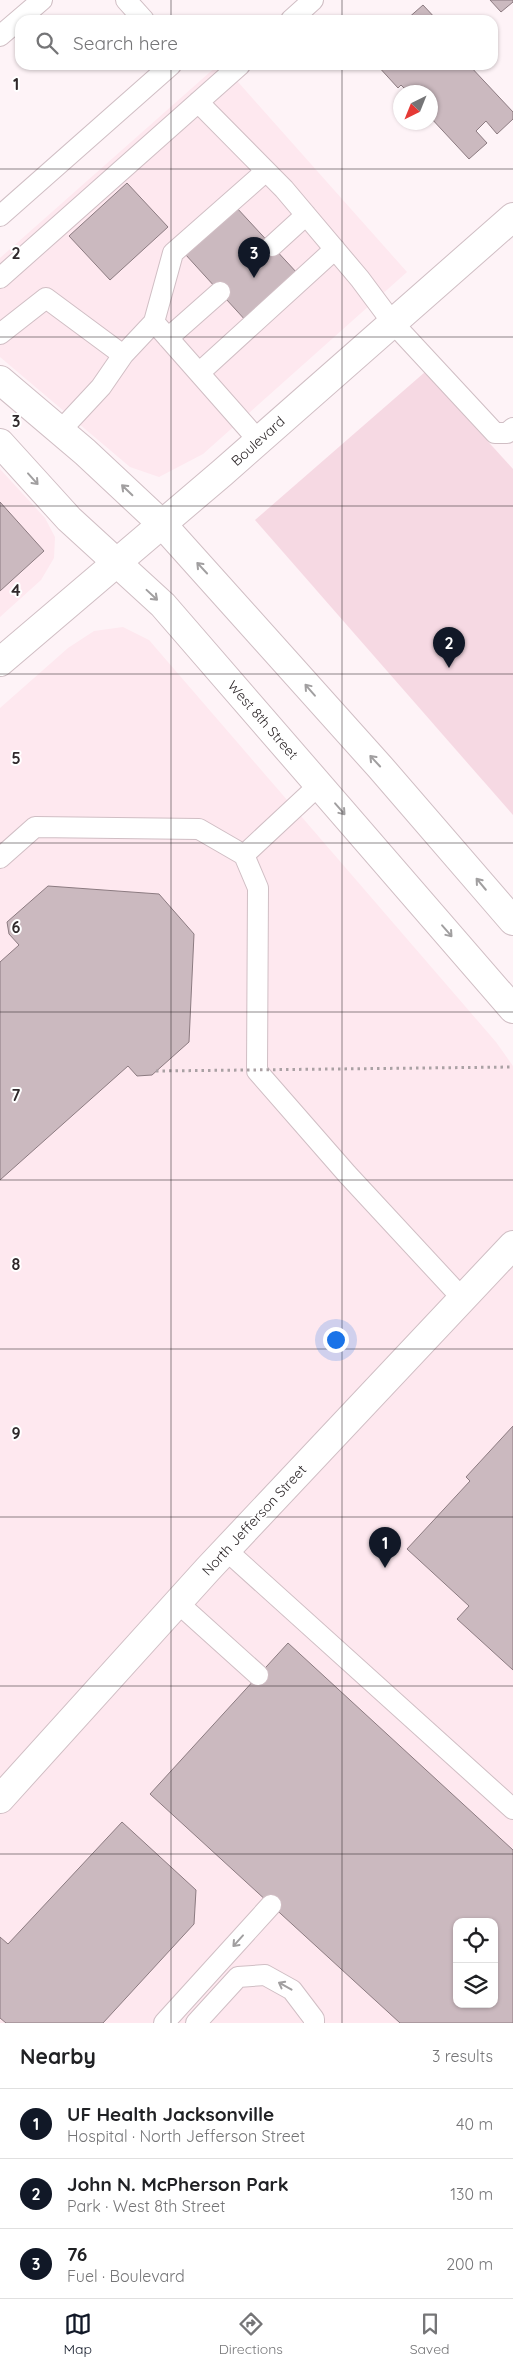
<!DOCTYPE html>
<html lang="en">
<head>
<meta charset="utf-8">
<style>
	:root { --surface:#fff; --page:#f2f2f2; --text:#202124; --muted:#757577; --line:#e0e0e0; --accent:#111827 }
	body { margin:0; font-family:Quicksand,sans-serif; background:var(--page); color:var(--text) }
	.controls { position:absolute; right:15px; bottom:15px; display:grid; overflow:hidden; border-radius:10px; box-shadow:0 1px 4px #0004 }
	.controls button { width:45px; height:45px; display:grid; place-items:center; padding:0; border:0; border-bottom:1px solid var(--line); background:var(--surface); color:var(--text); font:25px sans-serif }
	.compass { position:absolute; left:393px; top:85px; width:45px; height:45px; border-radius:50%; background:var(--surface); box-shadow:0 1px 4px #0004; rotate:223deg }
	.you { position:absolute; left:335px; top:1339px; width:18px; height:18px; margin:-12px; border:4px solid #fff; border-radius:50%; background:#1a73e8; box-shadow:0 0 0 8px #1a73e833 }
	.badge { display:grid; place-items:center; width:32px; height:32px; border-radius:50%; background:var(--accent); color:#fff; font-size:16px; font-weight:700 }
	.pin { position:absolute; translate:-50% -41px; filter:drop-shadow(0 1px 2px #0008) }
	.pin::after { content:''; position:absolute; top:26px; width:18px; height:15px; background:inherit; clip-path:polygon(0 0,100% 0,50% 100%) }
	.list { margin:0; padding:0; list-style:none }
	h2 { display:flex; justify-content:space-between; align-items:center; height:65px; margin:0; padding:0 20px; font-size:21px }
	h2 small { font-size:16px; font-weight:400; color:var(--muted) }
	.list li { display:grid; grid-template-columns:32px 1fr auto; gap:15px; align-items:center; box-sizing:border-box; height:70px; padding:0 20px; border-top:1px solid var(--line) }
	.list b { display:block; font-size:19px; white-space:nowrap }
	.list p { margin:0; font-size:16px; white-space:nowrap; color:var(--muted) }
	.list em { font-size:16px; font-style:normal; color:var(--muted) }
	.icon { flex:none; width:28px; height:28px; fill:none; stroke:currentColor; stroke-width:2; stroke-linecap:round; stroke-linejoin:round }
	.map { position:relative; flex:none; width:513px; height:2023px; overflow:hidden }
	.search { position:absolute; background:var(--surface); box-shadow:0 1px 4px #0004; left:15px; right:15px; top:15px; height:55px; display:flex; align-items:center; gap:12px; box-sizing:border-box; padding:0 18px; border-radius:15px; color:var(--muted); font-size:19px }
	.sheet { height:275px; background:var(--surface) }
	nav { display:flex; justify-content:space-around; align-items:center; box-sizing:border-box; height:70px; border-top:1px solid var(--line); background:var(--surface); font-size:14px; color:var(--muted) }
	nav a { display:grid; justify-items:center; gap:2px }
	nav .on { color:var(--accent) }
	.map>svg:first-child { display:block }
	.built { fill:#fee8ef; fill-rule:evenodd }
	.green { fill:#f6d9e3 }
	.building { fill:#cbb9bf; stroke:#8c7b81; fill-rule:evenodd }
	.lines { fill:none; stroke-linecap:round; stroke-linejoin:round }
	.service-casing { stroke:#d0bec4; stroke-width:22 }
	.minor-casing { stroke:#d0bec4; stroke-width:30 }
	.tertiary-casing { stroke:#d0bec4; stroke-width:30 }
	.secondary-casing { stroke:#d0bec4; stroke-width:30 }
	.service { stroke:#fff; stroke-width:20 }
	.minor { stroke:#fff; stroke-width:28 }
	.tertiary { stroke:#fff; stroke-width:28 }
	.secondary { stroke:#fff; stroke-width:28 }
	.path-bridge { stroke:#aaa1a4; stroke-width:3; stroke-dasharray:2.5 4; stroke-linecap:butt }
	.oneway { stroke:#a19fa0 }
	.grid { fill:none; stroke:#2f292b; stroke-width:1; stroke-opacity:0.55 }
	.labels { text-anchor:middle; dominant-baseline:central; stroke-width:4; stroke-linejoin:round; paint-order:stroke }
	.street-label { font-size:14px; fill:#2f292b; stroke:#fff }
	.grid-label { font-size:16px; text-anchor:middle; font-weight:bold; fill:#2f292b; stroke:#fff; stroke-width:4; stroke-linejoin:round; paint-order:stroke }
</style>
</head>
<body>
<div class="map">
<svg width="513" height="2023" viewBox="0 0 513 2023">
	<rect width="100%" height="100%" fill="#fef3f7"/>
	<path class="built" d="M218,65H223L407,272L203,454L159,477L130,467L0,357V258Z
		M0,469L45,518L55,537L54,558L41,580L0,617Z
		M123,627L149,640L496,1042L513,1066V2023H0V708L68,648L94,631ZM457,1922H494V2004H457Z"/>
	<path class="green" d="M425,372L513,469V815L255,520Z"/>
	<path class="building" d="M490,0H513V2L501,12Z
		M423,5L437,20H406Z
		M377,65H469L513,112V119L497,134L486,121L476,131L487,143L469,159L430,117V92H408L401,85L398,88Z
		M127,183L168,227L110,280L69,236Z
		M236,207L298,274L247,322L185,254Z
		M0,502L44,551L0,591Z
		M48,886L159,894L194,934L189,1042L152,1075L137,1076L128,1066L0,1180V962L19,945L9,934L7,922Z
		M513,1426V1670L457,1619L469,1606L407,1549L470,1481L466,1477Z
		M288,1643L513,1850V2023H400L150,1794ZM457,1922H494V2004H457Z
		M122,1822L196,1890L194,1924L103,2023H6L0,2018V1937L8,1944Z"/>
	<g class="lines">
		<g class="service-casing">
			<path id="service" d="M126,0L144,20
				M291,20L313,0
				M0,36L42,0
				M198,102L284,189L360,279L392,322L495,433H507L513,428
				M0,216L171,65
				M272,246L306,215
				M0,278L240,65
				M154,322L173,253L266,171
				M0,334L46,298L123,355
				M168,338L220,292
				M199,373L335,249
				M60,431L101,387L123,355L154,322L258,440
				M319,785L244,855L258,888L257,1071L347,1174L461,1297
				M0,858L35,827L199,829L244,855
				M226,1550L513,1809
				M178,1603L258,1675
				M164,2023L271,1905
				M196,2023L238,1977L265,1975L292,1990L314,2019V2023"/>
		</g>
		<g class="minor-casing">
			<path id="minor" d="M0,1799L208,1569L513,1245"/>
		</g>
		<g class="tertiary-casing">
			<path id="tertiary" d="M0,380L85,452L162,524L380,767L513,921
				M0,443L69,519L163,605L513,1009"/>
		</g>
		<g class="secondary-casing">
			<path id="secondary" d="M0,662L222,473L513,217"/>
		</g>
		<use href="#service" class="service"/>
		<use href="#minor" class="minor"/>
		<use href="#tertiary" class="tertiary"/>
		<use href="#secondary" class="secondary"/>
		<path class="path-bridge" d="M156,1071L513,1067"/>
	</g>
	<defs><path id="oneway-shaft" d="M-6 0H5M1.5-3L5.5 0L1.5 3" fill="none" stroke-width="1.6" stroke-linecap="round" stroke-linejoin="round" transform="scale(1.25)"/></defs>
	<g class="oneway">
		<use href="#oneway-shaft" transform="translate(33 479) rotate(48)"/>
		<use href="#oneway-shaft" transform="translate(127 490) rotate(-136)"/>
		<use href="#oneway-shaft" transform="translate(202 568) rotate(-133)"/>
		<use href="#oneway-shaft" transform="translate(152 595) rotate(43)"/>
		<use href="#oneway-shaft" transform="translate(310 690) rotate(-131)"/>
		<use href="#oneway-shaft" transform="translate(375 761) rotate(-133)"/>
		<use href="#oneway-shaft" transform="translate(340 809) rotate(49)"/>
		<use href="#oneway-shaft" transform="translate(481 884) rotate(-130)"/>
		<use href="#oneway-shaft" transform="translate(447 931) rotate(49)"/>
		<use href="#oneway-shaft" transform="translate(238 1941) rotate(132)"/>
		<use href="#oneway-shaft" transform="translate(285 1986) rotate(-151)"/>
	</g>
	<path class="grid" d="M171,0V20M342,0V20M171,65V2023M342,65V2023M0,169H513M0,337H513M0,506H513M0,674H513M0,843H513M0,1012H513M0,1180H513M0,1349H513M0,1517H513M0,1686H513M0,1854H513"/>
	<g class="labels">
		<g class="street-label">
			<text transform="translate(258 441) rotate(-42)">Boulevard</text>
			<text transform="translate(263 720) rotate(49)">West 8th Street</text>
			<text transform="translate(254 1520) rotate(-47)">North Jefferson Street</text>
		</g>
	</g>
	<g class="grid-label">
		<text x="16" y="90">1</text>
		<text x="16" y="259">2</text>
		<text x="16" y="427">3</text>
		<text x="16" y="596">4</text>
		<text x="16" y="764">5</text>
		<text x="16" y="933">6</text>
		<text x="16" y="1101">7</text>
		<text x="16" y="1270">8</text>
		<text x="16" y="1439">9</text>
	</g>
</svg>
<div class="controls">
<button><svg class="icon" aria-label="locate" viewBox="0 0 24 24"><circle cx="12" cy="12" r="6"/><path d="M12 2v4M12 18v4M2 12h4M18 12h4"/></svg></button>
<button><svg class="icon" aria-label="layers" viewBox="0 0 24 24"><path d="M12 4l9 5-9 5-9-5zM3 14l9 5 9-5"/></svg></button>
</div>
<svg class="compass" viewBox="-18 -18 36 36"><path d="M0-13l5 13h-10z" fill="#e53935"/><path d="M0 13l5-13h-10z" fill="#757577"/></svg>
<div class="you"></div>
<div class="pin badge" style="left:385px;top:1568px">1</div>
<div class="pin badge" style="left:449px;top:668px">2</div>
<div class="pin badge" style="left:254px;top:278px">3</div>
<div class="search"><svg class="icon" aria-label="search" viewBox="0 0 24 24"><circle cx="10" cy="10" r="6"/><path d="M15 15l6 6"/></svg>Search here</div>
</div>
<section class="sheet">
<h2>Nearby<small>3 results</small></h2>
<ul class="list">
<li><span class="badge">1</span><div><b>UF Health Jacksonville</b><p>Hospital · North Jefferson Street</p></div><em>40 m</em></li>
<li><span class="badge">2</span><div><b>John N. McPherson Park</b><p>Park · West 8th Street</p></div><em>130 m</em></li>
<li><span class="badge">3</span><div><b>76</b><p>Fuel · Boulevard</p></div><em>200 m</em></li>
</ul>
</section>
<nav>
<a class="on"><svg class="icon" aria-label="map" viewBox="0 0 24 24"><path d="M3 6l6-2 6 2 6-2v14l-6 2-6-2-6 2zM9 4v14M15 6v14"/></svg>Map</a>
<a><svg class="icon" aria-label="directions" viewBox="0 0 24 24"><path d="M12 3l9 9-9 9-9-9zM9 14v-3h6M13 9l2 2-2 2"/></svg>Directions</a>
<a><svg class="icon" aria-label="saved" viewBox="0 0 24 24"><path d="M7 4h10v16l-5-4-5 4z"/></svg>Saved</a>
</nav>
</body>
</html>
